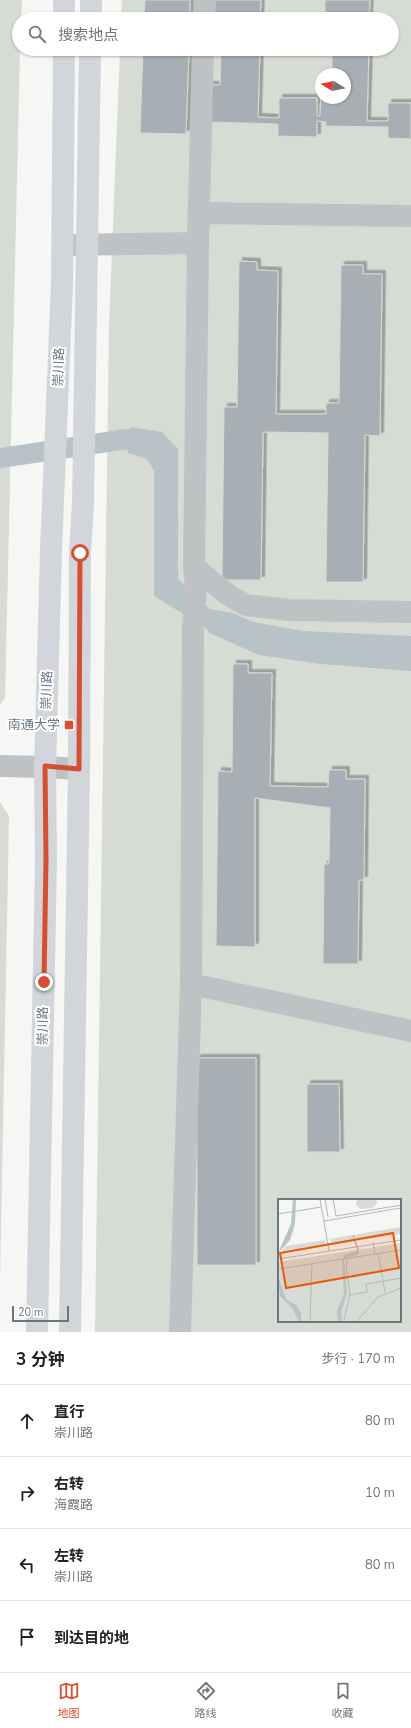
<!DOCTYPE html>
<html lang="zh">
<head>
<meta charset="utf-8">
<style>
	:root { --surface:#fff; --page:#f6f6f6; --text:#222; --muted:#767676; --line:#e0e0e0; --accent:#d64f34 }
	body { margin:0; font-family:"Nunito Sans","Noto Sans SC",sans-serif; background:var(--page); color:var(--text) }
	.compass { position:absolute; left:315px; top:68px; width:36px; height:36px; border-radius:50%; background:var(--surface); box-shadow:0 1px 3px #0004; rotate:280deg }
	.scale { position:absolute; left:12px; bottom:10px; width:57px; box-sizing:border-box; padding-left:4px; border:2px solid #687882; border-top:0; font-size:11px; line-height:14px; white-space:nowrap; color:#687882; -webkit-text-stroke:3px #fff; paint-order:stroke }
	.stop { position:absolute; width:12px; height:12px; margin:-9px; border:3px solid #d64f34; border-radius:50%; background:#fff }
	.stop.end { background:#d64f34; border-color:#fff; box-shadow:0 1px 4px #0008 }
	.list { margin:0; padding:0; list-style:none }
	h2 { display:flex; justify-content:space-between; align-items:center; height:52px; margin:0; padding:0 16px; font-size:17px }
	h2 small { font-size:13px; font-weight:400; color:var(--muted) }
	.list li { display:grid; grid-template-columns:26px 1fr auto; gap:12px; align-items:center; box-sizing:border-box; height:72px; padding:0 16px; border-top:1px solid var(--line) }
	.list b { display:block; font-size:15px; white-space:nowrap }
	.list p { margin:0; font-size:13px; white-space:nowrap; color:var(--muted) }
	.list em { font-size:13px; font-style:normal; color:var(--muted) }
	.icon { flex:none; width:22px; height:22px; fill:none; stroke:currentColor; stroke-width:2; stroke-linecap:round; stroke-linejoin:round }
	.map { position:relative; flex:none; width:411px; height:1332px; overflow:hidden }
	.search { position:absolute; background:var(--surface); box-shadow:0 1px 3px #0004; left:12px; right:12px; top:12px; height:44px; display:flex; align-items:center; gap:10px; box-sizing:border-box; padding:0 14px; border-radius:22px; color:var(--muted); font-size:15px }
	.sheet { height:340px; background:var(--surface) }
	nav { display:flex; justify-content:space-around; align-items:center; box-sizing:border-box; height:56px; border-top:1px solid var(--line); background:var(--surface); font-size:11px; color:var(--muted) }
	nav a { display:grid; justify-items:center; gap:2px }
	nav .on { color:var(--accent) }
	.map>svg:first-child { display:block }
	.green { fill:#d6dbd3; fill-rule:evenodd }
	.water { fill:#b7c3c7 }
	.lines { fill:none; stroke-linecap:round; stroke-linejoin:round }
	.canal { stroke:#b7c3c7; stroke-width:20 }
	.building { fill:#a8afb4; stroke:#d8d8d6; filter:url(#shadow) }
	.minor { stroke:#bec2c5; stroke-width:22 }
	.major { stroke:#d2d6da; stroke-width:22 }
	.route { stroke:#d64f34; stroke-width:5 }
	.poi-dot { fill:#d64f34; stroke:#fff; stroke-width:1.5 }
	.labels { text-anchor:middle; dominant-baseline:central; stroke-width:4; stroke-linejoin:round; paint-order:stroke }
	.street-label { font-size:13px; fill:#687882; stroke:#fff }
	.poi-label { font-size:13px; fill:#687882; stroke:#fff; text-anchor:end }
	.inset-river { fill:none; stroke:#b7c3c7; stroke-width:2 }
	.inset-road { fill:none; stroke:#b0b9bc; stroke-width:1 }
	.view { fill:#e8590c; fill-opacity:0.15; stroke:#e8590c; stroke-width:2 }
	.inset-edge { fill:none; stroke:#687882; stroke-width:2 }
</style>
</head>
<body>
<div class="map">
<svg width="411" height="1332" viewBox="0 0 411 1332">
	<defs>
		<filter id="shadow"><feDropShadow dx="3.5" dy="-3.5" stdDeviation="0" flood-color="#0004"/></filter>
	</defs>
	<rect width="100%" height="100%" fill="#f6f6f4"/>
	<path class="green" d="M0,0H22L21,19H19V49H20L5,698L0,705Z
		M122,0H411V1332H95L109,326L120,49H392V19H121ZM321,74H345V98H321ZM279,1200H400V1321H279Z
		M0,802L9,816L0,1282Z"/>
	<path class="water" d="M131,427L162,432L178,449V579L210,609L233,613L253,622L303,631L411,636V671L321,664L259,655L210,633L205,627L154,596V471L147,459L128,453L127,439Z"/>
	<g class="lines">
		<path class="canal" d="M0,458L127,439"/>
	</g>
	<path class="building" d="M145,0H190V19H144Z
		M214,0H261L260,19H214Z
		M325,0H370L369,19H325Z
		M143,49H189L186,134L140,133Z
		M221,49H260L258,117L279,118V98H317V116H320L321,89V98H345V74H332V49H369L367,121H388V103H411V139L388,138V127L326,126V122L317,121V137L278,136V124L209,122L210,85H220Z
		M239,261L257,262V270L278,271L276,414H326V403H339L341,265H363V274H382L380,436L365,435L363,582H326L328,433L263,432L261,580H222L224,407H237Z
		M233,664H248V673H272L270,786L328,787L329,770H346V779H365L364,880H359L358,964H323L324,864H329L330,808L255,798V947L216,946L218,771L232,772Z
		M197,1058H256V1265H197Z
		M307,1084H339L340,1152H307Z"/>
	<g class="lines">
		<path class="minor" d="M204,19L205,0
			M199,213L411,216
			M63,245L198,243
			M194,567L227,594L246,605L288,610L411,612
			M0,766L45,767L79,769
			M191,984L411,1031
			M180,1332L191,984L193,629L196,586L194,567L198,243L203,49"/>
		<path class="major" d="M64,19V0
			M91,19V0
			M37,1332L46,860L45,767L51,550L62,283L64,49
			M70,1332L79,769L80,553L83,504L90,49"/>
	</g>
	<g class="lines">
		<path class="route" d="M44,982L46,860L45,766L79,769L80,553"/>
	</g>
	<rect class="poi-dot" x="64" y="720" width="10" height="10" rx="2"/>
	<g class="labels">
		<g class="street-label">
			<text transform="translate(59 367) rotate(-88)">崇川路</text>
			<text transform="translate(47 690) rotate(-88)">崇川路</text>
			<text transform="translate(43 1026) rotate(-89)">崇川路</text>
		</g>
		<g class="poi-label">
			<text x="60" y="725">南通大学</text>
		</g>
	</g>
	<g transform="translate(278 1199)">
		<rect width="123" height="123" fill="#f6f6f4"/>
		<path d="M79,0H98L99,4L95,9L83,10L78,6ZM123,28V35L56,45L51,40ZM47,41L46,47L3,54L7,47ZM123,44V123H0V63Z" fill="#d6dbd3"/>
		<path d="M15,0H18L17,25L12,41L0,54L13,25ZM78,52H81L80,56L69,58L66,61L69,94L63,113L64,123H60L59,112L66,95L64,61L67,56ZM0,78L8,100L18,106L23,114V123H21L14,109L2,97Z" fill="#b7c3c7"/>
		<path class="inset-river" d="M75,36L80,51"/>
		<path class="inset-road" d="M42,0L51,52M47,0L50,18M55,0L58,17L123,6M0,15L43,8M46,22L123,9M95,43L97,55M100,54L107,93M0,60L123,41M0,70L123,51M71,96L89,93L88,85L123,79M66,121L72,95L68,68L70,59M32,123L34,65M55,123H71M78,123L100,98L123,89"/>
		<path class="view" d="M115,34L121,69L8,89L2,54Z"/>
		<rect width="123" height="123" class="inset-edge"/>
	</g>
</svg>
<svg class="compass" viewBox="-18 -18 36 36"><path d="M0-13l5 13h-10z" fill="#e53935"/><path d="M0 13l5-13h-10z" fill="#767676"/></svg>
<div class="scale">20 m</div>
<div class="stop" style="left:80px;top:553px"></div>
<div class="stop end" style="left:44px;top:982px"></div>
<div class="search"><svg class="icon" aria-label="search" viewBox="0 0 24 24"><circle cx="10" cy="10" r="6"/><path d="M15 15l6 6"/></svg>搜索地点</div>
</div>
<section class="sheet">
<h2>3 分钟<small>步行 · 170 m</small></h2>
<ul class="list">
<li><svg class="icon" aria-label="ahead" viewBox="0 0 24 24"><path d="M12 20V5M6 11l6-6 6 6"/></svg><div><b>直行</b><p>崇川路</p></div><em>80 m</em></li>
<li><svg class="icon" aria-label="right" viewBox="0 0 24 24"><path d="M7 20v-9h11M14 6l5 5-5 5"/></svg><div><b>右转</b><p>海霞路</p></div><em>10 m</em></li>
<li><svg class="icon" aria-label="left" viewBox="0 0 24 24"><path d="M17 20v-9H6M10 6l-5 5 5 5"/></svg><div><b>左转</b><p>崇川路</p></div><em>80 m</em></li>
<li><svg class="icon" aria-label="arrive" viewBox="0 0 24 24"><path d="M6 21V4h12l-3 4 3 4H6"/></svg><div><b>到达目的地</b></div></li>
</ul>
</section>
<nav>
<a class="on"><svg class="icon" aria-label="map" viewBox="0 0 24 24"><path d="M3 6l6-2 6 2 6-2v14l-6 2-6-2-6 2zM9 4v14M15 6v14"/></svg>地图</a>
<a><svg class="icon" aria-label="directions" viewBox="0 0 24 24"><path d="M12 3l9 9-9 9-9-9zM9 14v-3h6M13 9l2 2-2 2"/></svg>路线</a>
<a><svg class="icon" aria-label="saved" viewBox="0 0 24 24"><path d="M7 4h10v16l-5-4-5 4z"/></svg>收藏</a>
</nav>
</body>
</html>
